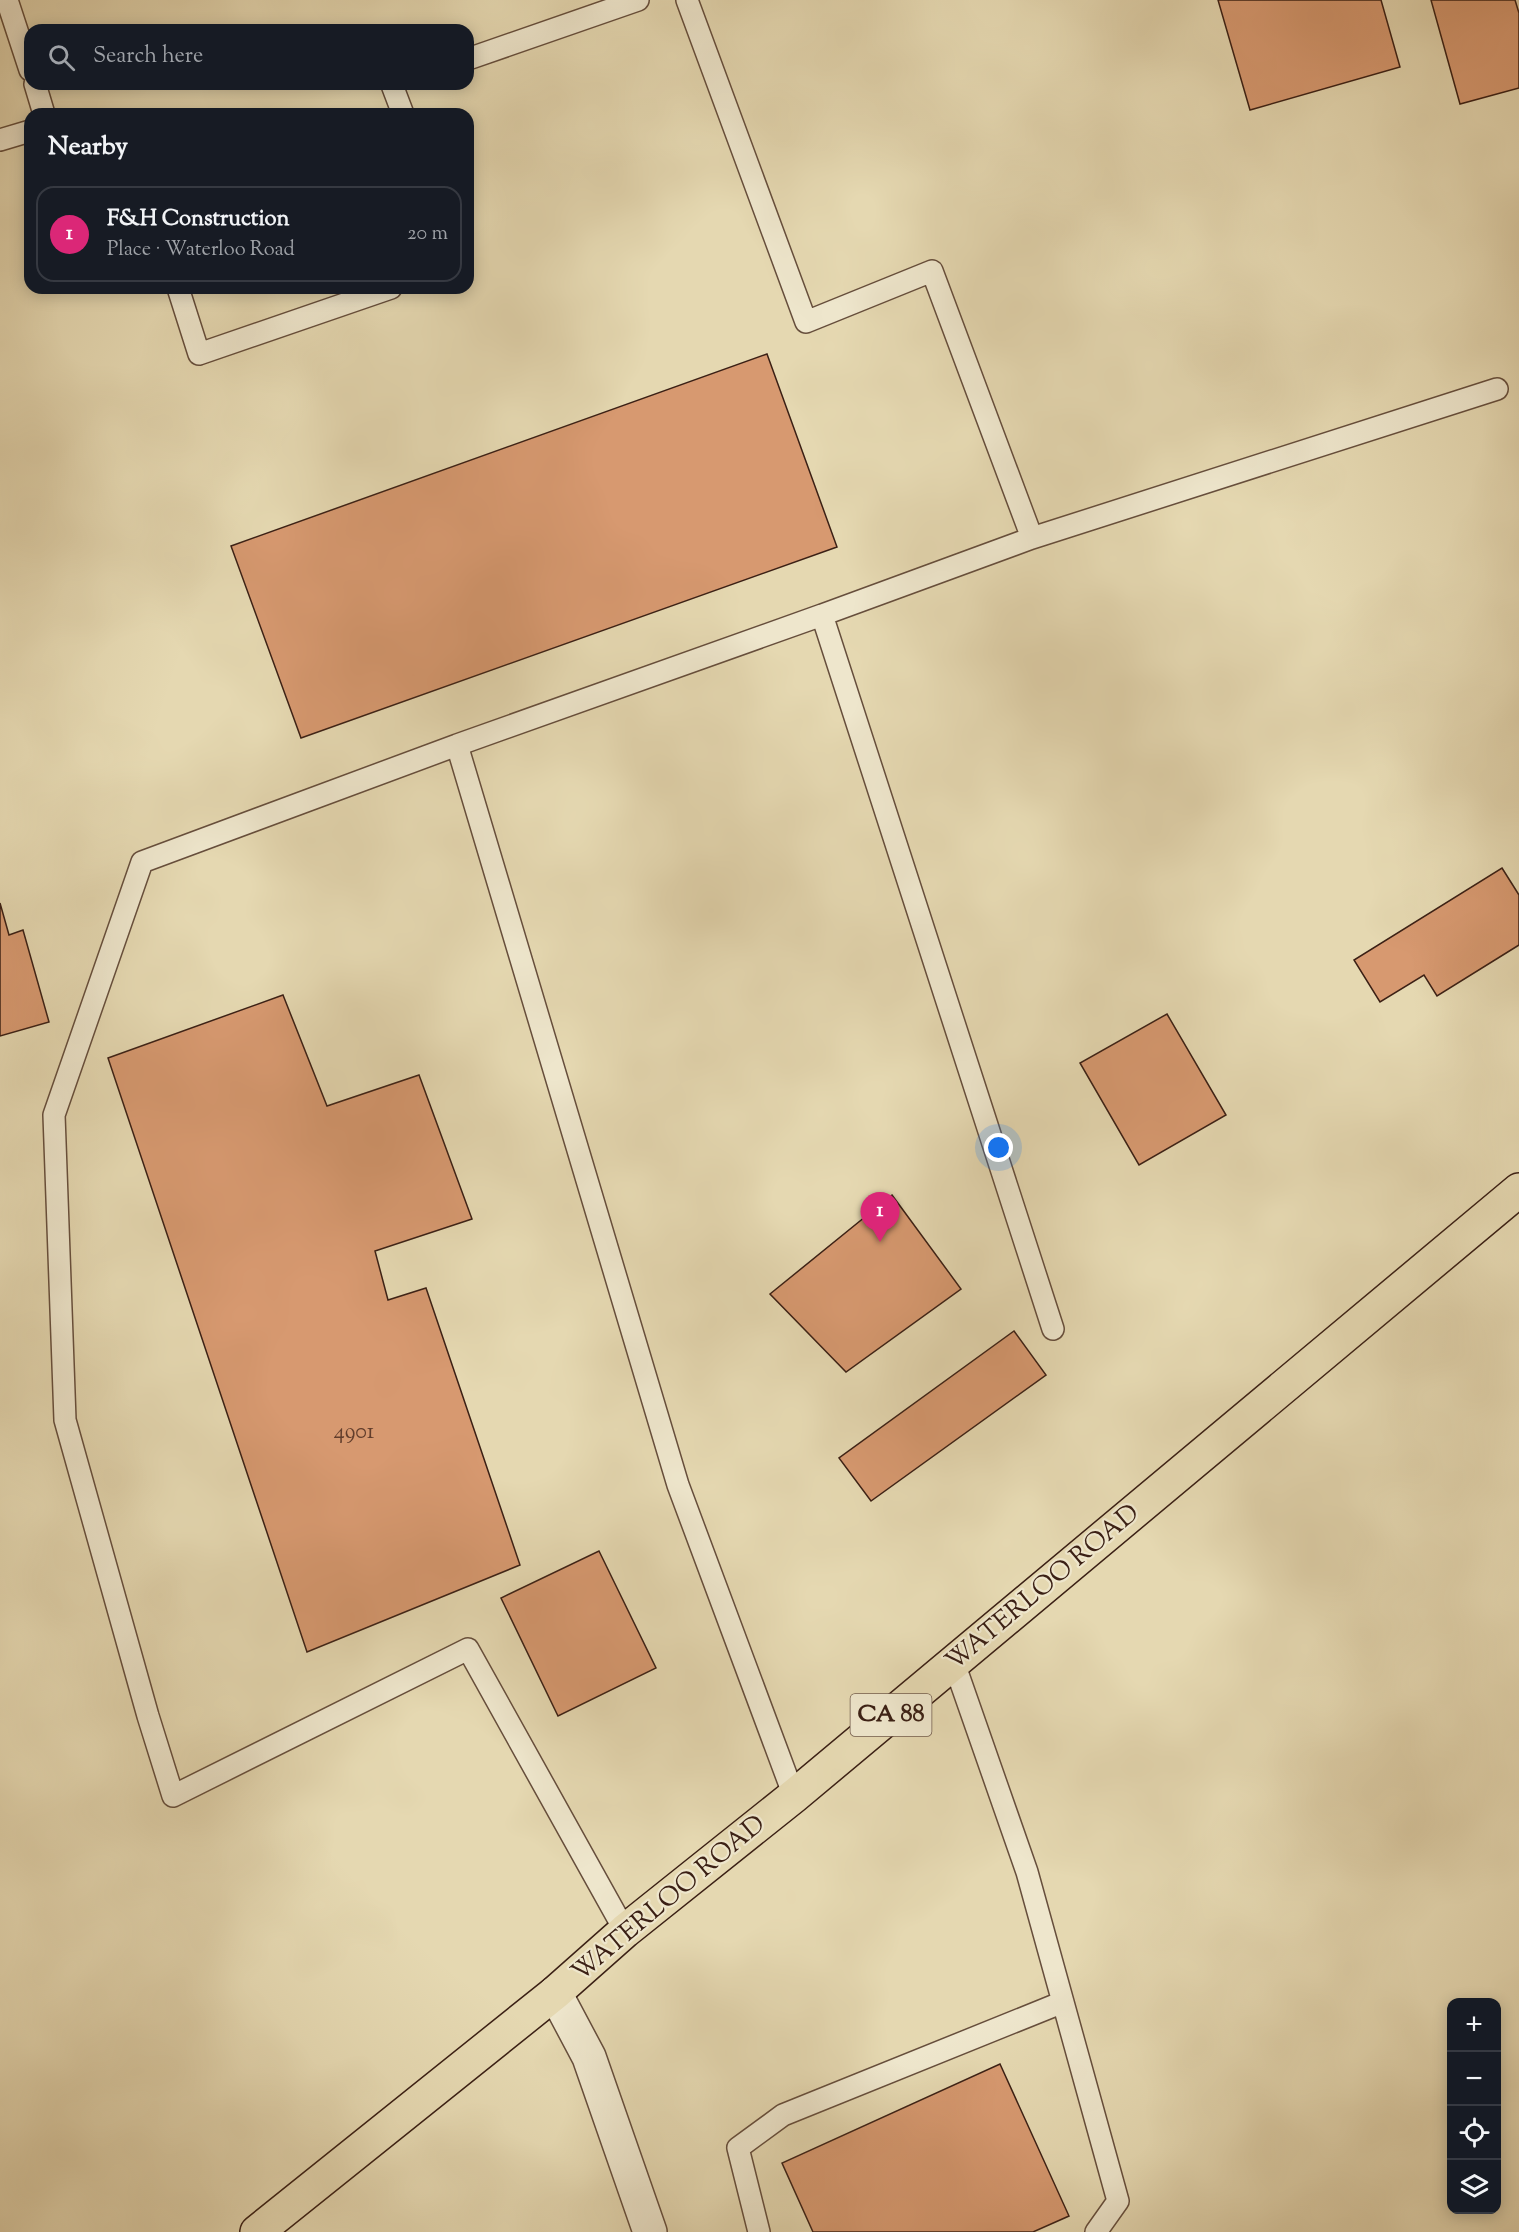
<!DOCTYPE html>
<html lang="en">
<head>
<meta charset="utf-8">
<style>
	:root { --surface:#171b24; --page:#242831; --text:#f1f3f6; --muted:#9ea1a6; --line:#363941; --accent:#db2777 }
	body { margin:0; font-family:"Sorts Mill Goudy",serif; background:var(--page); color:var(--text) }
	.controls { position:absolute; right:18px; bottom:18px; display:grid; overflow:hidden; border-radius:12px; box-shadow:0 3px 15px #0003 }
	.controls button { width:54px; height:54px; display:grid; place-items:center; padding:0; border:0; border-bottom:2px solid var(--line); background:var(--surface); color:var(--text); font:30px sans-serif }
	.you { position:absolute; left:999px; top:1148px; width:21px; height:21px; margin:-15px; border:4px solid #fff; border-radius:50%; background:#1a73e8; box-shadow:0 0 0 9px #1a73e833 }
	.badge { display:grid; place-items:center; width:39px; height:39px; border-radius:50%; background:var(--accent); color:#fff; font-size:20px; font-weight:700 }
	.pin { position:absolute; translate:-50% -50px; filter:drop-shadow(0 2px 3px #0008) }
	.pin::after { content:''; position:absolute; top:32px; width:21px; height:18px; background:inherit; clip-path:polygon(0 0,100% 0,50% 100%) }
	.list { margin:0; padding:0; list-style:none }
	h2 { display:flex; justify-content:space-between; align-items:center; height:78px; margin:0; padding:0 24px; font-size:26px }
	h2 small { font-size:20px; font-weight:400; color:var(--muted) }
	.list li { display:grid; grid-template-columns:39px 1fr auto; gap:18px; align-items:center; box-sizing:border-box; height:96px; margin:0 12px 12px; padding:0 12px; border:2px solid var(--line); border-radius:18px }
	.list b { display:block; font-size:22px; white-space:nowrap }
	.list p { margin:0; font-size:20px; white-space:nowrap; color:var(--muted) }
	.list em { font-size:20px; font-style:normal; color:var(--muted) }
	.icon { flex:none; width:33px; height:33px; fill:none; stroke:currentColor; stroke-width:2; stroke-linecap:round; stroke-linejoin:round }
	.map { position:relative; flex:none; width:1519px; height:2232px; overflow:hidden }
	.search { position:absolute; background:var(--surface); box-shadow:0 3px 15px #0003; left:24px; top:24px; width:450px; height:66px; display:flex; align-items:center; gap:15px; box-sizing:border-box; padding:0 21px; border-radius:18px; color:var(--muted); font-size:22px }
	.panel { position:absolute; background:var(--surface); box-shadow:0 3px 15px #0003; left:24px; top:108px; width:450px; height:186px; border-radius:18px }
	.map>svg:first-child { display:block }
	.building { fill:#d79970; stroke:#3b2015; stroke-width:1.5 }
	.lines { fill:none; stroke-linecap:round; stroke-linejoin:round }
	.service-casing { stroke:#664e3c; stroke-width:24 }
	.minor-casing { stroke:#664e3c; stroke-width:36 }
	.primary-casing { stroke:#3b2015; stroke-width:36 }
	.service { stroke:#eee6cc; stroke-width:21 }
	.minor { stroke:#eee6cc; stroke-width:33 }
	.primary { stroke:#e5d8b1; stroke-width:33 }
	.labels { text-anchor:middle; dominant-baseline:central; stroke-width:4.5; stroke-linejoin:round; paint-order:stroke }
	.number-label { font-size:22px; fill:#623e2c }
	.shield { fill:#eee6cc; stroke:#715b4c; stroke-width:1.5 }
	.shield-label { font-size:24px; font-weight:bold; fill:#3b2015 }
	.street-label { font-size:26px; fill:#3b2015; stroke:#eee6cc }
</style>
</head>
<body>
<div class="map">
<svg width="1519" height="2232" viewBox="0 0 1519 2232">
	<rect width="100%" height="100%" fill="#e5d8b1"/>
	<filter id="stains"><feTurbulence type="fractalNoise" baseFrequency=".00333" numOctaves="4"/><feColorMatrix values="0 0 0 0 .2 0 0 0 0 .09 0 0 0 0 .02 0 0 0 .5 -.17"/></filter>
	<radialGradient id="worn" r=".72"><stop offset=".6" stop-color="#630" stop-opacity="0"/><stop offset="1" stop-color="#630" stop-opacity=".3"/></radialGradient>
	<path class="building" d="M1218,0H1381L1400,67L1250,110Z
		M1431,0H1515L1519,13V88L1460,104Z
		M767,354L837,547L301,738L231,546Z
		M1502,868L1519,895V945L1437,996L1424,975L1380,1002L1354,960Z
		M0,903L9,935L23,930L49,1022L0,1036Z
		M283,995L327,1106L419,1075L472,1219L375,1251L388,1300L426,1288L520,1565L307,1652L108,1058Z
		M1167,1014L1226,1115L1139,1165L1080,1063Z
		M892,1195L961,1289L846,1372L770,1294Z
		M1014,1331L1046,1375L871,1501L839,1458Z
		M599,1551L656,1668L558,1716L501,1598Z
		M1000,2064L1069,2216L1033,2232H813L782,2163Z"/>
	<g class="lines">
		<g class="service-casing">
			<path id="service" d="M7,0L30,70
				M687,0L806,322L932,271L1032,538L822,615
				M468,59L638,0
				M35,84L44,114
				M395,84L392,85L403,114
				M0,140L30,131
				M178,288L199,354L391,288
				M1032,538L1497,389
				M457,745L142,862L54,1115L65,1420L148,1716L173,1796L468,1649L625,1931
				M954,1663L1027,1872L1118,2201L1096,2232
				M794,1796L678,1485L457,745L822,615L1053,1329
				M759,2232L738,2148L783,2115L1063,2002"/>
		</g>
		<g class="minor-casing">
			<path id="minor" d="M555,1993L589,2057L650,2232"/>
		</g>
		<g class="primary-casing">
			<path id="primary" d="M257,2232L555,1993L625,1931L794,1796L1519,1190"/>
		</g>
		<use href="#service" class="service"/>
		<use href="#minor" class="minor"/>
		<use href="#primary" class="primary"/>
	</g>
	<g class="labels">
		<g class="number-label">
			<text x="354" y="1433">4901</text>
		</g>
		<rect class="shield" x="850.5" y="1694" width="81" height="42" rx="4.5"/>
		<g class="shield-label">
			<text x="891" y="1715">CA 88</text>
		</g>
		<g class="street-label">
			<text transform="translate(1043 1588) rotate(-40)">WATERLOO ROAD</text>
			<text transform="translate(669 1899) rotate(-40)">WATERLOO ROAD</text>
		</g>
	</g>
	<rect width="100%" height="100%" filter="url(#stains)"/>
	<rect width="100%" height="100%" fill="url(#worn)"/>
</svg>
<div class="controls">
<button>+</button>
<button>−</button>
<button><svg class="icon" aria-label="locate" viewBox="0 0 24 24"><circle cx="12" cy="12" r="6"/><path d="M12 2v4M12 18v4M2 12h4M18 12h4"/></svg></button>
<button><svg class="icon" aria-label="layers" viewBox="0 0 24 24"><path d="M12 4l9 5-9 5-9-5zM3 14l9 5 9-5"/></svg></button>
</div>
<div class="you"></div>
<div class="pin badge" style="left:880px;top:1242px">1</div>
<div class="search"><svg class="icon" aria-label="search" viewBox="0 0 24 24"><circle cx="10" cy="10" r="6"/><path d="M15 15l6 6"/></svg>Search here</div>
<section class="panel">
<h2>Nearby<small></small></h2>
<ul class="list">
<li><span class="badge">1</span><div><b>F&amp;H Construction</b><p>Place · Waterloo Road</p></div><em>20 m</em></li>
</ul>
</section>
</div>
</body>
</html>
